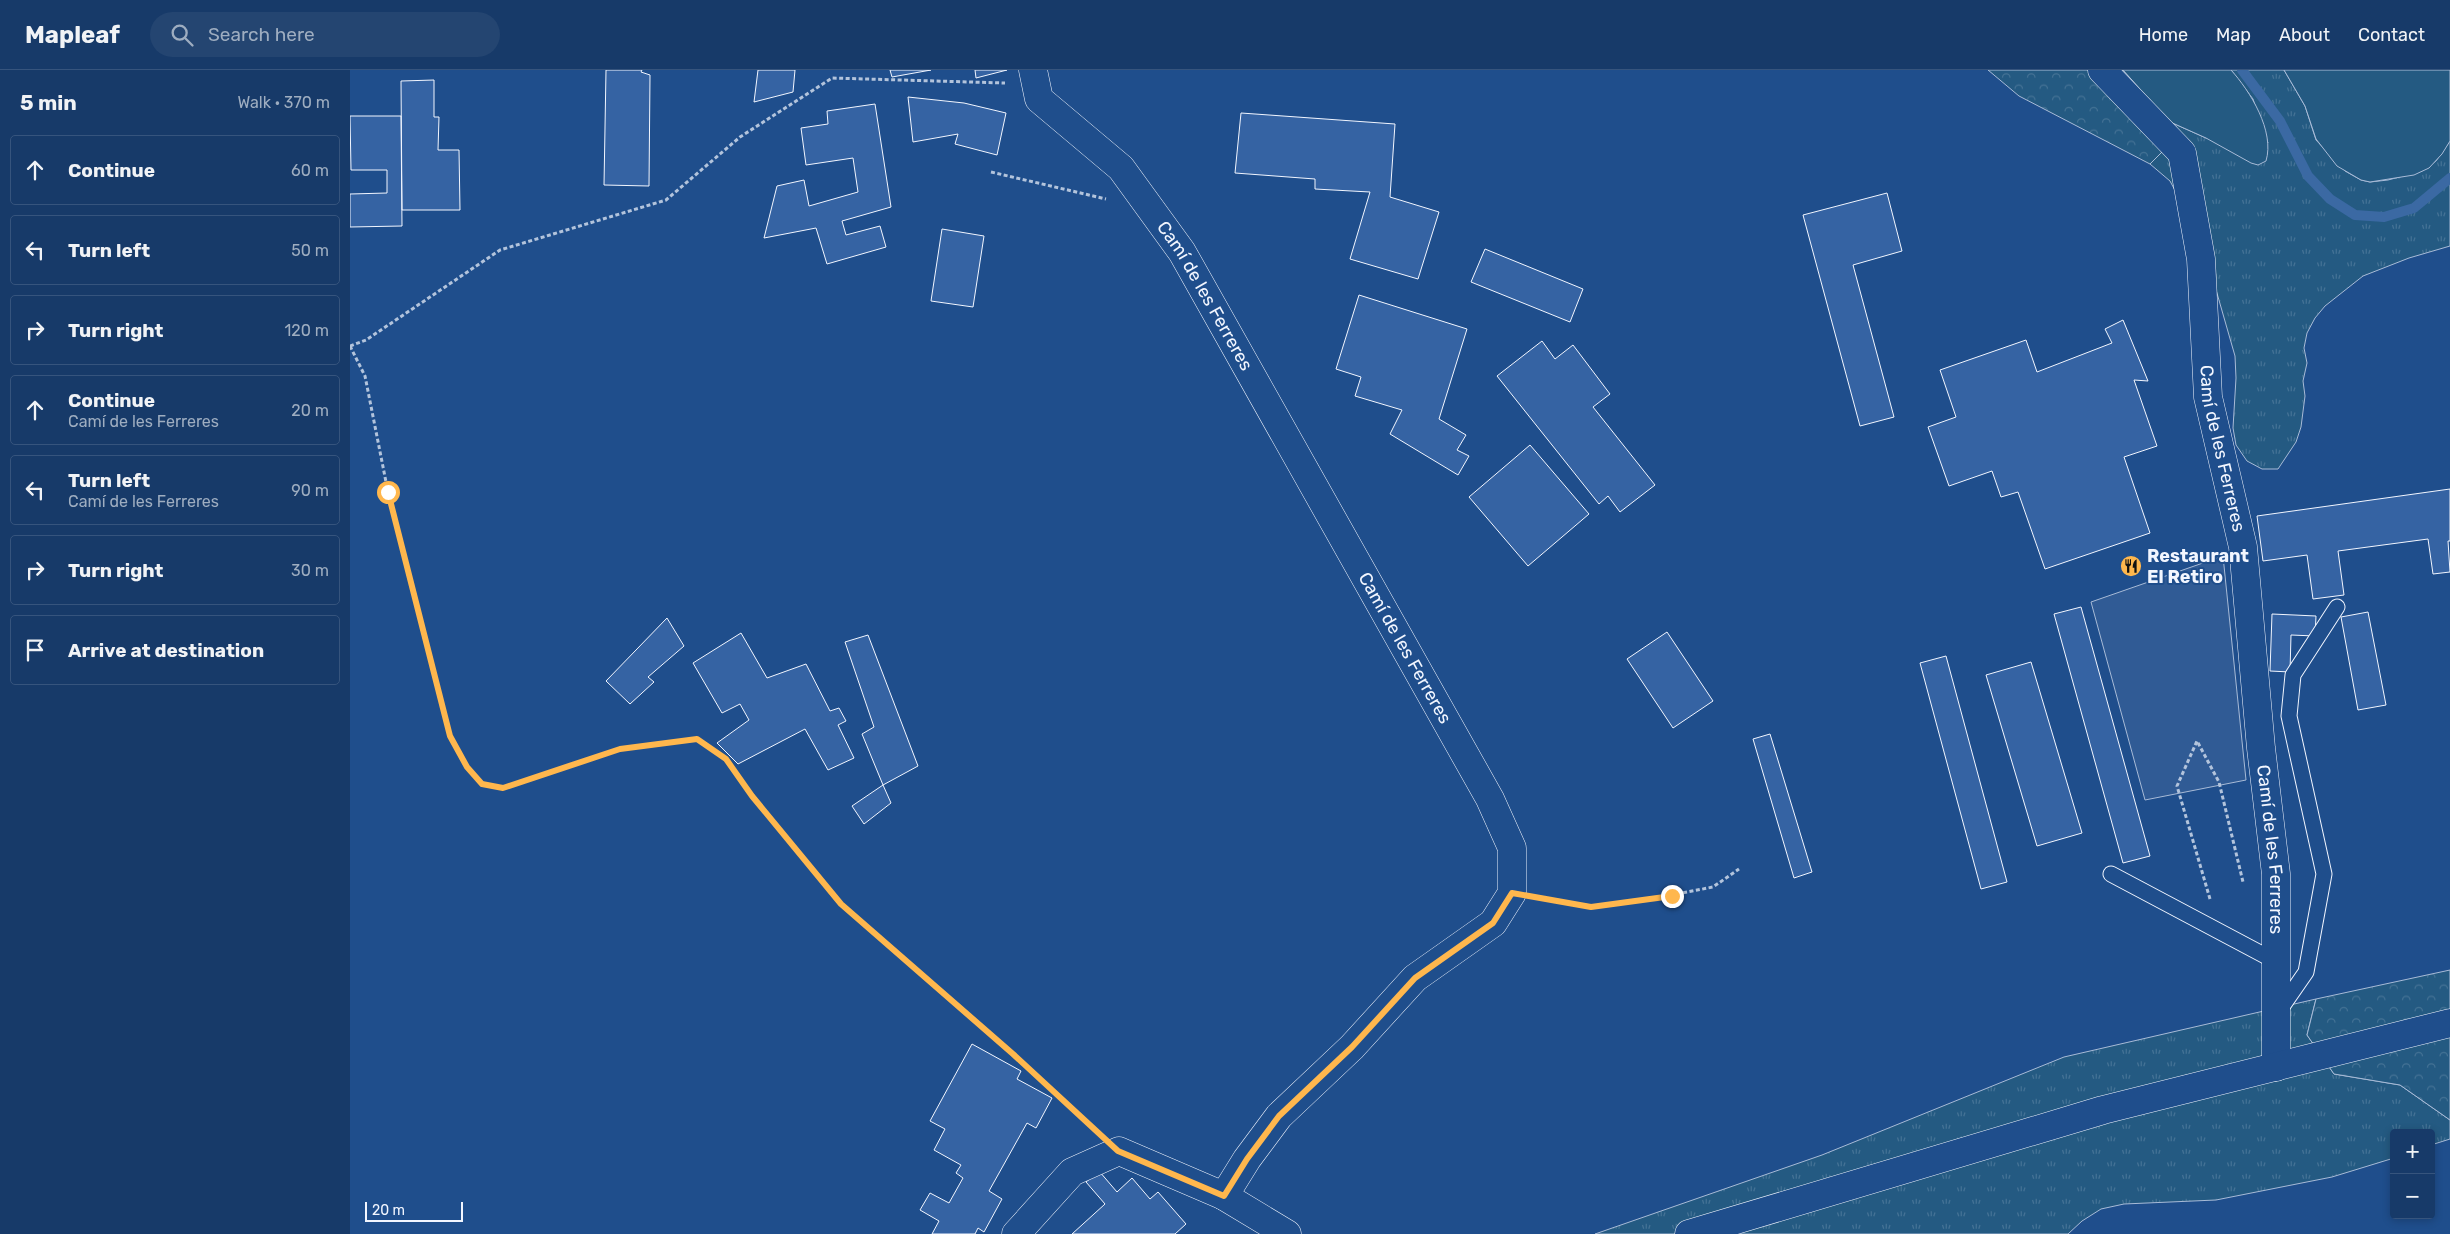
<!DOCTYPE html>
<html lang="en">
<head>
<meta charset="utf-8">
<style>
	:root { --surface:#173a69; --page:#244571; --text:#f1f3f6; --muted:#9eadc0; --line:#36547d }
	body { margin:0; font-family:Rubik,sans-serif; background:var(--page); color:var(--text) }
	.controls { position:absolute; right:15px; bottom:15px; display:grid; overflow:hidden; border-radius:5px; box-shadow:0 2px 8px #0003 }
	.controls button { width:45px; height:45px; display:grid; place-items:center; padding:0; border:0; border-bottom:1px solid var(--line); background:var(--surface); color:var(--text); font:25px sans-serif }
	.scale { position:absolute; left:15px; bottom:12px; width:98px; box-sizing:border-box; padding-left:5px; border:2px solid #f2f6ff; border-top:0; font-size:14px; line-height:18px; white-space:nowrap; color:#f2f6ff; -webkit-text-stroke:4px #1f4e8c; paint-order:stroke }
	.stop { position:absolute; width:15px; height:15px; margin:-11px; border:4px solid #ffb74d; border-radius:50%; background:#fff }
	.stop.end { background:#ffb74d; border-color:#fff; box-shadow:0 1px 5px #0008 }
	.list { margin:0; padding:0; list-style:none }
	h2 { display:flex; justify-content:space-between; align-items:center; height:65px; margin:0; padding:0 20px; font-size:21px }
	h2 small { font-size:16px; font-weight:400; color:var(--muted) }
	.list li { display:grid; grid-template-columns:32px 1fr auto; gap:15px; align-items:center; box-sizing:border-box; height:70px; margin:0 10px 10px; padding:0 10px; border:1px solid var(--line); border-radius:5px }
	.list b { display:block; font-size:19px; white-space:nowrap }
	.list p { margin:0; font-size:16px; white-space:nowrap; color:var(--muted) }
	.list em { font-size:16px; font-style:normal; color:var(--muted) }
	.icon { flex:none; width:28px; height:28px; fill:none; stroke:currentColor; stroke-width:2; stroke-linecap:round; stroke-linejoin:round }
	.map { position:relative; flex:none; width:2100px; height:1164px; overflow:hidden }
	header { display:flex; align-items:center; gap:30px; box-sizing:border-box; height:70px; padding:0 25px; background:var(--surface); border-bottom:1px solid var(--line) }
	header strong { font-size:24px }
	nav { display:flex; gap:28px; margin-inline-start:auto; font-size:18px }
	.search { width:350px; height:45px; background:var(--page); display:flex; align-items:center; gap:12px; box-sizing:border-box; padding:0 18px; border-radius:28px; color:var(--muted); font-size:19px }
	main { display:flex }
	aside { flex:1; background:var(--surface) }
	.map>svg:first-child { display:block }
	.grass { fill:url(#grass-tufts); stroke:#a8bbd7 }
	.forest { fill:url(#forest-crowns); stroke:#a8bbd7 }
	.garden { fill:#245a82; stroke:#a8bbd7 }
	.parking { fill:#305b95; stroke:#a8bbd7 }
	.lines { fill:none; stroke-linecap:round; stroke-linejoin:round }
	.stream { stroke:#3b69a3; stroke-width:10 }
	.building { fill:#3563a3; stroke:#f2f6ff }
	.lane-casing { stroke:#f2f6ff; stroke-width:17 }
	.street-casing { stroke:#f2f6ff; stroke-width:29 }
	.secondary-casing { stroke:#f2f6ff; stroke-width:29 }
	.path { stroke:#b3c4dc; stroke-width:3; stroke-dasharray:4 2.5; stroke-linecap:butt }
	.lane { stroke:#1f4e8c; stroke-width:15 }
	.street { stroke:#1f4e8c; stroke-width:28 }
	.secondary { stroke:#1f4e8c; stroke-width:28 }
	.route { stroke:#ffb74d; stroke-width:6 }
	.labels { text-anchor:middle; dominant-baseline:central; stroke-width:4; stroke-linejoin:round; paint-order:stroke }
	.street-label { font-size:18px; fill:#f2f6ff; stroke:#1f4e8c }
	.poi-label { font-size:18px; font-weight:bold; fill:#f2f6ff; stroke:#1f4e8c; text-anchor:start }
</style>
</head>
<body>
<header>
<strong>Mapleaf</strong>
<div class="search"><svg class="icon" aria-label="search" viewBox="0 0 24 24"><circle cx="10" cy="10" r="6"/><path d="M15 15l6 6"/></svg>Search here</div>
<nav><a>Home</a><a>Map</a><a>About</a><a>Contact</a></nav>
</header>
<main>
<aside>
<h2>5 min<small>Walk · 370 m</small></h2>
<ul class="list">
<li><svg class="icon" aria-label="ahead" viewBox="0 0 24 24"><path d="M12 20V5M6 11l6-6 6 6"/></svg><div><b>Continue</b></div><em>60 m</em></li>
<li><svg class="icon" aria-label="left" viewBox="0 0 24 24"><path d="M17 20v-9H6M10 6l-5 5 5 5"/></svg><div><b>Turn left</b></div><em>50 m</em></li>
<li><svg class="icon" aria-label="right" viewBox="0 0 24 24"><path d="M7 20v-9h11M14 6l5 5-5 5"/></svg><div><b>Turn right</b></div><em>120 m</em></li>
<li><svg class="icon" aria-label="ahead" viewBox="0 0 24 24"><path d="M12 20V5M6 11l6-6 6 6"/></svg><div><b>Continue</b><p>Camí de les Ferreres</p></div><em>20 m</em></li>
<li><svg class="icon" aria-label="left" viewBox="0 0 24 24"><path d="M17 20v-9H6M10 6l-5 5 5 5"/></svg><div><b>Turn left</b><p>Camí de les Ferreres</p></div><em>90 m</em></li>
<li><svg class="icon" aria-label="right" viewBox="0 0 24 24"><path d="M7 20v-9h11M14 6l5 5-5 5"/></svg><div><b>Turn right</b></div><em>30 m</em></li>
<li><svg class="icon" aria-label="arrive" viewBox="0 0 24 24"><path d="M6 21V4h12l-3 4 3 4H6"/></svg><div><b>Arrive at destination</b></div></li>
</ul>
</aside>
<div class="map">
<svg width="2100" height="1164" viewBox="0 0 2100 1164">
	<defs>
		<pattern id="grass-tufts" width="24" height="20" patternUnits="userSpaceOnUse" patternTransform="scale(1.25)"><rect width="24" height="20" fill="#245a82"/><path d="M3 7l-1-3M5 7V3M7 7l1-3M15 17l-1-3M17 17v-4M19 17l1-3" fill="none" stroke="#447295"/></pattern>
		<pattern id="forest-crowns" width="20" height="18" patternUnits="userSpaceOnUse" patternTransform="scale(1.25)"><rect width="20" height="18" fill="#245a82"/><path d="M2 6a3 3 0 1 1 6 0M12 15a3 3 0 1 1 6 0" fill="none" stroke="#447295"/></pattern>
	</defs>
	<rect width="100%" height="100%" fill="#1f4e8c"/>
	<path class="grass" d="M1881,0H1934L1955,36L1966,70L1995,101L2011,110L2020,112L2038,110L2072,101L2086,91L2100,71V176L2059,188L2013,206L1975,236L1965,248L1957,263L1954,278L1957,293L1953,311L1955,326L1951,357L1946,372L1928,399H1912L1897,391L1886,375L1883,358L1886,308L1885,286L1852,171L1820,111L1800,94L1812,82L1818,51L1856,68L1918,73L1903,29Z
		M1966,929L1957,965L1984,1004L2050,1015L2100,1050V1069L2081,1075V1063H2044V1088L1982,1107L1866,1130L1774,1134L1751,1139L1732,1151L1718,1164H1245L1472,1085L1714,987Z"/>
	<path class="forest" d="M1638,0H1773C1796,22 1803,52 1812,82L1800,94L1669,26Z
		M2100,900V1050L2050,1015L1984,1004L1957,965L1966,929Z"/>
	<path class="garden" d="M1773,0H1881C1900,21 1925,61 1916,91L1908,95L1901,93L1856,68L1818,51L1796,32L1789,18Z
		M1934,0H2100V71L2092,84L2079,98L2064,105L2020,112L2011,110L1987,96L1966,69L1955,36Z"/>
	<path class="parking" d="M1873,486L1896,710L1795,730L1741,532Z"/>
	<g class="lines">
		<path class="stream" d="M1892,0L1930,51L1958,106L1980,129L2005,145L2034,147L2064,138L2100,108"/>
	</g>
	<path class="building" d="M256,0H292L291,2L300,5L299,116L254,115Z
		M408,0H445L443,22L404,32Z
		M540,0H581L542,7Z
		M625,0H657L626,8Z
		M84,10V47H89L88,80H109L110,140H52L51,11Z
		M558,27L614,33L656,43L647,85L605,74L608,64L563,72Z
		M525,34L541,137L492,151L496,165L530,156L536,177L477,194L466,158L414,168L427,116L454,110L459,136L508,122L503,88L456,95L451,58L478,54L477,41Z
		M891,43L1045,54L1040,127L1089,142L1068,209L1000,189L1020,122L965,119V109L885,103Z
		M0,46H51L52,156L0,157V124L37,123V100H1Z
		M1537,123L1552,181L1503,195L1544,347L1510,356L1453,145Z
		M592,159L634,166L623,237L581,231Z
		M1135,179L1233,219L1220,252L1121,212Z
		M1009,225L1117,259L1089,349L1116,365L1107,380L1119,386L1108,405L1040,364L1052,340L1005,326L1011,307L986,299Z
		M1773,250L1798,311L1784,310L1807,376L1774,387L1800,463L1695,499L1668,422L1651,427L1642,401L1599,416L1578,357L1606,347L1590,300L1676,270L1687,302L1762,273L1755,259Z
		M1192,271L1205,289L1223,275L1260,324L1243,337L1305,415L1270,442L1258,426L1249,434L1147,306Z
		M1180,375L1239,444L1178,496L1119,427Z
		M2100,419V471H2098L2100,502L2083,504L2078,469L1988,481L1994,525L1963,529L1957,485L1913,491L1907,446Z
		M1731,537L1800,786L1773,793L1704,544Z
		M2018,542L2036,635L2008,640L1991,547Z
		M1922,544L1966,546L1965,566L1941,565L1940,602L1920,601Z
		M317,548L334,576L298,607L304,612L280,634L256,611Z
		M1317,562L1363,631L1323,658L1277,589Z
		M391,563L417,608L456,594L480,641L489,638L496,651L488,655L504,688L478,700L455,659L388,694L367,673L399,650L390,634L372,643L343,593Z
		M518,565L568,696L533,715L512,664L524,657L495,572Z
		M1596,586L1657,812L1631,819L1570,593Z
		M1681,592L1732,763L1687,776L1636,605Z
		M1420,664L1462,802L1444,808L1403,669Z
		M533,715L541,733L514,754L502,736Z
		M622,974L671,1001L667,1009L702,1028L686,1058L677,1053L639,1121L652,1129L634,1162L628,1158L625,1164H582L589,1151L570,1140L580,1123L599,1133L613,1108L606,1103L611,1095L584,1080L595,1059L580,1051Z
		M749,1101L767,1122L782,1108L800,1129L808,1122L836,1154L825,1164H722L755,1134L736,1112Z"/>
	<g class="lines">
		<g class="lane-casing">
			<path id="lane" d="M1761,804L1925,891
				M1929,941L1956,902L1974,804L1939,646L1943,605L1987,537"/>
		</g>
		<g class="street-casing">
			<g id="street">
				<path id="s1" d="M683,0L689,29L771,98L832,182L1140,729L1162,778V823L1143,853L1065,908L1002,977L929,1046L897,1089L874,1126"/>
				<path id="s2" d="M1752,0L1832,83L1851,189L1858,327L1893,477L1911,678L1926,804V997"/>
				<path d="M666,1164L722,1102L769,1081L874,1126L937,1164"/>
			</g>
		</g>
		<g class="secondary-casing">
			<path id="secondary" d="M1339,1164L1753,1040L2100,953"/>
		</g>
		<path class="path" d="M641,102L756,129
			M0,276L15,306L38,422L100,666L117,697L132,713L153,718L270,679L347,669L376,689L402,726L491,834L663,984L744,1059
			M0,276L16,270L150,180L316,130L390,67L482,8L655,13
			M1192,828L1241,837L1322,825L1363,817L1389,799
			M1860,829L1827,716L1847,671L1869,712L1893,812"/>
		<use href="#lane" class="lane"/>
		<use href="#street" class="street"/>
		<use href="#secondary" class="secondary"/>
	</g>
	<g class="lines">
		<path class="route" d="M38,422L100,666L117,697L132,714L153,718L270,679L347,669L376,689L402,726L491,834L663,984L768,1081L874,1126L897,1089L929,1046L1002,977L1065,908L1143,853L1162,823L1241,837L1322,826"/>
	</g>
	<defs>
		<g id="restaurant-disc" transform="scale(1.125)"><circle r="9.5" fill="#ffb74d" stroke="#1f4e8c"/><path d="M-5-6h1v4h1v-4h1v4h1v-4h1v5L-1.5 .5V6h-2V.5L-5-1ZM5-6V6H3V1.5H1.5Q1.5-4 5-6Z" fill="#111"/></g>
	</defs>
	<g fill-rule="evenodd">
		<use href="#restaurant-disc" x="1781" y="496"/>
	</g>
	<g class="labels">
		<g class="street-label">
			<text stroke="none"><textPath href="#s1" startOffset="290">Camí de les Ferreres</textPath></text>
			<text stroke="none"><textPath href="#s2" startOffset="414">Camí de les Ferreres</textPath></text>
			<text stroke="none"><textPath href="#s1" startOffset="695">Camí de les Ferreres</textPath></text>
			<text stroke="none"><textPath href="#s2" startOffset="819">Camí de les Ferreres</textPath></text>
		</g>
		<g class="poi-label">
			<text x="1797" y="486">Restaurant<tspan x="1797" dy="21">El Retiro</tspan></text>
		</g>
	</g>
</svg>
<div class="controls">
<button>+</button>
<button>−</button>
</div>
<div class="scale">20 m</div>
<div class="stop" style="left:38px;top:422px"></div>
<div class="stop end" style="left:1322px;top:826px"></div>
</div>
</main>
</body>
</html>
